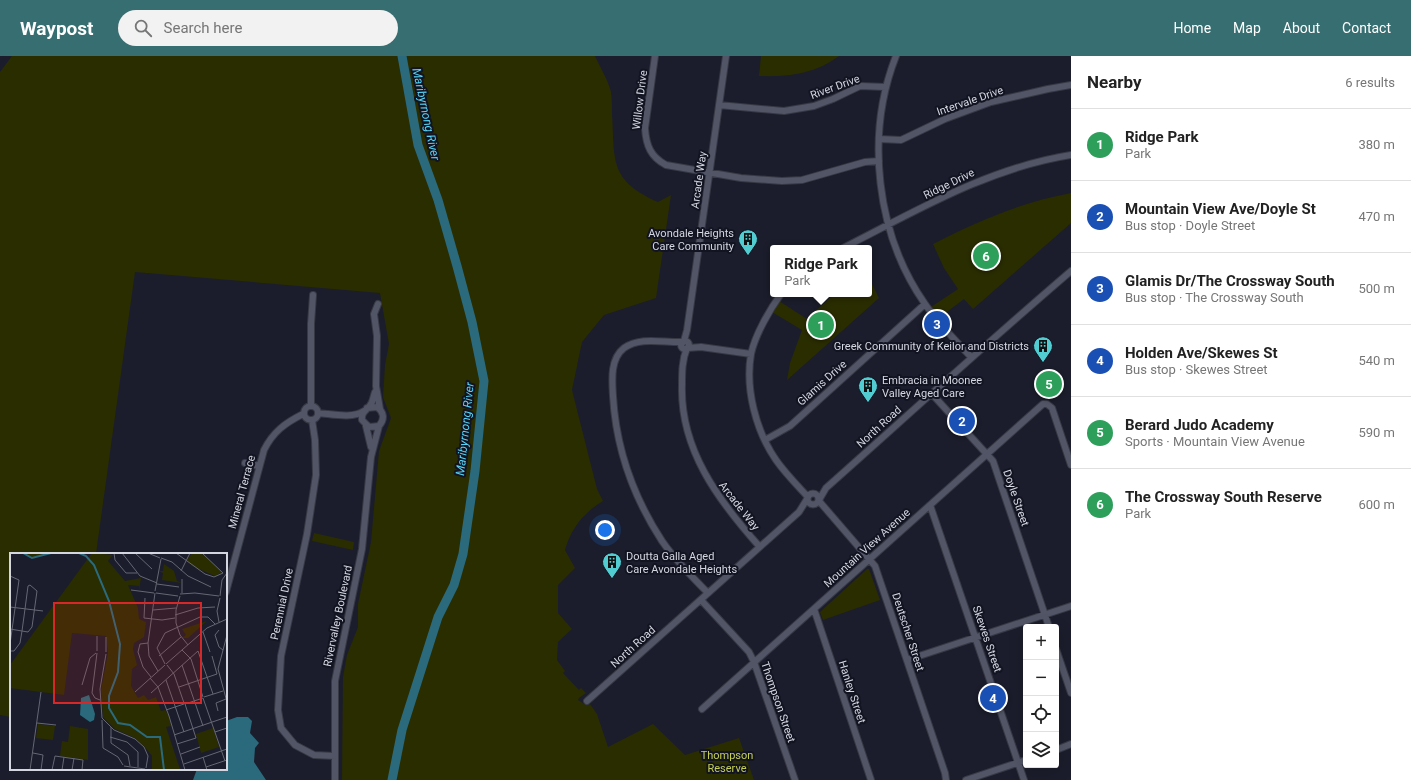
<!DOCTYPE html>
<html lang="en">
<head>
<meta charset="utf-8">
<style>
	:root { --surface:#fff; --page:#f2f2f2; --text:#222; --muted:#767676; --line:#e0e0e0; --accent:#376e71 }
	body { margin:0; font-family:Roboto,sans-serif; background:var(--page); color:var(--text) }
	.controls { position:absolute; right:12px; bottom:12px; display:grid; overflow:hidden; border-radius:4px; box-shadow:0 4px 16px #0002 }
	.controls button { width:36px; height:36px; display:grid; place-items:center; padding:0; border:0; border-bottom:1px solid var(--line); background:var(--surface); color:var(--text); font:20px sans-serif }
	.you { position:absolute; left:605px; top:474px; width:14px; height:14px; margin:-10px; border:3px solid #fff; border-radius:50%; background:#1a73e8; box-shadow:0 0 0 6px #1a73e833 }
	.badge { display:grid; place-items:center; width:26px; height:26px; border-radius:50%; background:var(--accent); color:#fff; font-size:13px; font-weight:700 }
	.pin { position:absolute; translate:-50% -50%; border:2px solid #fff; box-shadow:0 1px 4px #0006 }
	.popup { position:absolute; left:770px; top:189px; width:102px; height:52px; box-sizing:border-box; display:grid; place-content:center; border-radius:4px; background:var(--surface); filter:drop-shadow(0 1px 3px #0005); font-size:13px; white-space:nowrap; color:var(--muted) }
	.popup b { font-size:15px; color:var(--text) }
	.popup::after { content:''; position:absolute; left:50%; top:100%; margin-left:-8px; border:8px solid transparent; border-top-color:var(--surface) }
	.list { margin:0; padding:0; list-style:none }
	h2 { display:flex; justify-content:space-between; align-items:center; height:52px; margin:0; padding:0 16px; font-size:17px }
	h2 small { font-size:13px; font-weight:400; color:var(--muted) }
	.list li { display:grid; grid-template-columns:26px 1fr auto; gap:12px; align-items:center; box-sizing:border-box; height:72px; padding:0 16px; border-top:1px solid var(--line) }
	.list b { display:block; font-size:15px; white-space:nowrap }
	.list p { margin:0; font-size:13px; white-space:nowrap; color:var(--muted) }
	.list em { font-size:13px; font-style:normal; color:var(--muted) }
	.icon { flex:none; width:22px; height:22px; fill:none; stroke:currentColor; stroke-width:2; stroke-linecap:round; stroke-linejoin:round }
	.map { position:relative; flex:none; width:1071px; height:724px; overflow:hidden }
	header { display:flex; align-items:center; gap:24px; box-sizing:border-box; height:56px; padding:0 20px; background:var(--accent); color:#fff }
	header strong { font-size:19px }
	nav { display:flex; gap:22px; margin-inline-start:auto; font-size:14px }
	.search { width:280px; height:36px; background:var(--page); display:flex; align-items:center; gap:10px; box-sizing:border-box; padding:0 14px; border-radius:22px; color:var(--muted); font-size:15px }
	main { display:flex }
	aside { flex:1; background:var(--surface) }
	.map>svg:first-child { display:block }
	.green { fill:#2a2d00 }
	.water { fill:#2a6a7c }
	.lines { fill:none; stroke-linecap:round; stroke-linejoin:round }
	.river { stroke:#2a6a7c; stroke-width:9 }
	.minor-casing { stroke:#373945; stroke-width:8 }
	.minor { stroke:#525566; stroke-width:6 }
	.labels { text-anchor:middle; dominant-baseline:central; stroke-width:4; stroke-linejoin:round; paint-order:stroke }
	.street-label { font-size:11px; fill:#d4d6e0; stroke:#121422 }
	.poi-label { font-size:11px; fill:#d4d6e0; stroke:#121422; text-anchor:end }
	.park-label { font-size:11px; fill:#c4cf54; stroke:#121422 }
	.water-label { font-size:12px; font-style:italic; fill:#58d3f5; stroke:#121422 }
	.inset-river { fill:none; stroke:#2a6a7c; stroke-width:2 }
	.inset-road { fill:none; stroke:#656774; stroke-width:1 }
	.view { fill:#d62828; fill-opacity:0.15; stroke:#d62828; stroke-width:2 }
	.inset-edge { fill:none; stroke:#d4d6e0; stroke-width:2 }
</style>
</head>
<body>
<header>
<strong>Waypost</strong>
<div class="search"><svg class="icon" aria-label="search" viewBox="0 0 24 24"><circle cx="10" cy="10" r="6"/><path d="M15 15l6 6"/></svg>Search here</div>
<nav><a>Home</a><a>Map</a><a>About</a><a>Contact</a></nav>
</header>
<main>
<div class="map">
<svg width="1071" height="724" viewBox="0 0 1071 724">
	<rect width="100%" height="100%" fill="#1b1d2c"/>
	<path class="green" d="M12,0H595C600,11 608,24 611,36C612,43 612,51 612,58C615,105 609,124 658,146L671,139L656,242L604,259L582,286L572,334L597,433L603,445C583,457 571,473 565,494L575,512L558,529V557L572,573L558,586L557,604L565,615L563,617L579,634L581,632L586,637L579,642L578,644L586,649L590,648L597,658L608,691L653,668L685,699L739,682L754,724H342L343,621L347,599L358,571V548L371,486L379,395L391,362L383,341L385,309L389,288L380,237L135,216L96,498H11V661L0,659V16Z
		M761,0H839C815,18 788,21 759,20Z
		M1071,137V167L973,253L964,243L939,262L931,251L958,233L944,212L933,188C978,165 1022,146 1071,137Z
		M869,222L879,242L787,324L790,307L802,274L772,256L779,245L807,263L834,238H869Z
		M314,477L354,486L353,494L312,485Z
		M867,513H869L880,544L823,564L820,556Z"/>
	<path class="water" d="M237,661H248L252,665L250,677L259,687L255,692L254,706L266,724H193L197,713H226V665Z"/>
	<g class="lines">
		<path class="river" d="M392,724L402,674L438,561L454,529L463,498L475,415L484,325L472,266L457,210L438,144L418,89L402,0"/>
		<g class="minor-casing">
			<path id="minor" d="M655,0L645,72C646,90 651,101 666,109L741,122L782,125L802,124L865,106L879,105
				M896,0C865,79 876,178 925,248C938,267 955,284 971,301
				M719,49L784,55L814,50L833,43L860,30L886,31
				M879,83L901,84L945,63L991,46L1048,33L1071,29
				M843,192C916,155 988,112 1071,99
				M781,238C770,253 755,279 751,298C745,333 756,375 776,404C785,417 797,429 808,441
				M378,248L374,258L377,280L376,330L380,353
				M684,285L687,274L726,0
				M681 289a4 4 0 1 1 8 0a4 4 0 1 1-8 0Z
				M683,286C664,287 641,280 624,292C610,303 612,324 613,340C616,392 634,442 662,485C675,504 692,521 708,537
				M687,292C682,304 682,316 682,329C680,393 718,444 759,490
				M688,292L701,291L751,298
				M932,338L993,405L1049,571
				M304 357a7 7 0 1 1 14 0a7 7 0 1 1-14 0Z
				M311,350V268L313,239
				M367,352L377,351C384,356 385,363 379,370L369,371L362,364C361,354 369,354 372,346C373,343 374,339 375,336
				M318,357C332,358 352,363 364,355
				M312,364L315,384L316,419L307,478L281,600L278,654L281,672L295,689L314,699L335,700
				M366,370L371,391
				M765,384L790,370L925,248
				M245,407L259,410
				M807.5 443a5.5 5.5 0 1 1 11 0a5.5 5.5 0 1 1-11 0Z
				M819,444L826,432C908,359 988,286 1071,215
				M819,445L875,510L945,717L946,724
				M930,449L1024,724
				M226,536L264,394C273,376 285,367 303,358
				M701,544L749,596L754,606L795,724
				M814,553L871,724
				M1056,593L1071,637
				M907,604L1071,550
				M587,645L799,456L807,443
				M702,653L1043,348H1047L1052,352L1071,409
				M1056,694L1071,688
				M335,724V625L362,493L371,401L379,370
				M966,724L1026,704"/>
		</g>
		<use href="#minor" class="minor"/>
	</g>
	<defs>
		<g id="building-pin" transform="scale(1)"><path d="M0 17L-7.5 6A9.5 9.5 0 1 1 7.5 6Z" fill="#51ccd1" stroke="#121422"/><path d="M-4-6H4V6H1V3H-1V6H-4ZM-2.5-4.3h1.7v1.8h-1.7ZM.8-4.3h1.7v1.8H.8ZM-2.5-1h1.7V.8h-1.7ZM.8-1h1.7V.8H.8Z" fill="#111"/></g>
	</defs>
	<g fill-rule="evenodd">
		<use href="#building-pin" x="748" y="183"/>
		<use href="#building-pin" x="1043" y="290"/>
		<use href="#building-pin" x="868" y="330"/>
		<use href="#building-pin" x="612" y="506"/>
	</g>
	<g class="labels">
		<g class="street-label">
			<text transform="translate(835 31) rotate(-20)">River Drive</text>
			<text transform="translate(640 44) rotate(-83)">Willow Drive</text>
			<text transform="translate(970 45) rotate(-19)">Intervale Drive</text>
			<text transform="translate(699 124) rotate(-82)">Arcade Way</text>
			<text transform="translate(949 128) rotate(-26)">Ridge Drive</text>
			<text transform="translate(822 327) rotate(-42)">Glamis Drive</text>
			<text transform="translate(879 371) rotate(-42)">North Road</text>
			<text transform="translate(242 436) rotate(-75)">Mineral Terrace</text>
			<text transform="translate(1016 442) rotate(71)">Doyle Street</text>
			<text transform="translate(739 450) rotate(52)">Arcade Way</text>
			<text transform="translate(867 492) rotate(-42)">Mountain View Avenue</text>
			<text transform="translate(282 548) rotate(-78)">Perennial Drive</text>
			<text transform="translate(338 560) rotate(-78)">Rivervalley Boulevard</text>
			<text transform="translate(908 576) rotate(72)">Deutscher Street</text>
			<text transform="translate(987 583) rotate(71)">Skewes Street</text>
			<text transform="translate(633 591) rotate(-42)">North Road</text>
			<text transform="translate(852 636) rotate(72)">Hanley Street</text>
			<text transform="translate(778 646) rotate(71)">Thompson Street</text>
		</g>
		<g class="poi-label">
			<text x="734" y="177">Avondale Heights<tspan x="734" dy="13">Care Community</tspan></text>
			<text x="1029" y="290">Greek Community of Keilor and Districts</text>
			<text x="882" y="324" text-anchor="start">Embracia in Moonee<tspan x="882" dy="13">Valley Aged Care</tspan></text>
			<text x="626" y="500" text-anchor="start">Doutta Galla Aged<tspan x="626" dy="13">Care Avondale Heights</tspan></text>
		</g>
		<g class="park-label">
			<text x="727" y="699">Thompson<tspan x="727" dy="13">Reserve</tspan></text>
		</g>
		<g class="water-label">
			<text transform="translate(426 58) rotate(78)">Maribyrnong River</text>
			<text transform="translate(465 373) rotate(-84)">Maribyrnong River</text>
		</g>
	</g>
	<g transform="translate(10 497)">
		<rect width="217" height="217" fill="#1b1d2c"/>
		<path d="M13,0H41L22,5ZM82,0L103,2L98,8L115,28L131,25L129,38V33L118,32L128,55L129,66L136,69L134,84L124,90L123,96L127,112L122,116L121,133L128,145L134,142L138,147L146,144L151,158L155,157L159,163L161,173L156,174L170,216L168,217H142V203L135,194L125,185L105,176L93,164L91,137L98,100L96,83L62,80L54,142L0,135V112ZM182,0H191L212,19L205,23L182,13L177,7ZM154,11L164,18L167,28L172,30L152,27L153,20L149,18H153ZM197,68L178,85H172L176,82L172,76ZM28,171L45,173L43,187L26,185ZM60,173L78,176V207L50,203L52,188L58,189ZM203,175L209,194L191,200L186,181Z" fill="#2a2d00"/>
		<path d="M79,142L85,161L84,167L80,169L70,162L71,145Z" fill="#2a6a7c"/>
		<path class="inset-river" d="M13,0L22,5L41,0M69,0L76,3L84,12L99,48L110,91L108,119L99,143V155L108,170L120,172L137,184H150L154,217"/>
		<path class="inset-road" d="M104,0L105,7L116,20H127M112,0L130,23L147,30M125,0L142,16M138,0L150,5M166,0L195,21L204,24L213,20L192,0M151,5L162,9L178,23L201,34M171,18L180,0M0,23L9,27L0,91M172,26V40M147,31L169,34M121,37L144,40M145,38L151,6M146,40L168,43M170,41L185,40L209,43M170,43L166,57V70L170,82L178,92M210,43L212,27L217,20M135,45L134,65L152,67L165,65M0,54L33,58M143,57L166,55M165,62L188,55L205,54M209,69L207,58L210,45M0,76L18,79L22,74L27,38L20,32L18,33L15,56L12,78L10,90L4,98H0M209,77L205,82L209,94L213,97M193,79L200,99M217,82L208,116L217,149M96,84V99M138,90L145,40M138,90L130,91L128,99L133,114L141,124M138,90L139,103L148,118M172,97L181,106L193,144M87,98V83M87,100L82,140L85,145L90,147M149,103L171,84M155,111L147,95L155,80L190,64H198L205,71M156,111L197,75L217,66M157,112L164,121L174,150M172,112L193,173M140,125L148,134L159,163L175,217M156,127L174,179M72,132L80,105L86,100M169,134L207,121L202,103M125,139L155,112M141,140L188,98L203,141M194,144L213,138M193,145L215,208M175,151L193,145M156,157L174,151M208,158L206,150L216,146M92,165L104,177L125,186L134,194L138,203L136,215M92,165L90,136L96,101M92,167L93,195L108,204L113,212M27,170L46,172M101,174V190L118,202L120,213M205,179L217,175M164,182L217,164M100,184L117,189L128,199V214M167,191L186,185L175,151M23,200L33,202L31,217M171,201L190,194M193,204L197,217M174,211L217,196M114,213L135,216M196,214L217,207M20,217L31,139M42,217L45,203L73,207L72,217M52,217L54,204M62,217L64,205"/>
		<path class="view" d="M44,50H191V150H44Z"/>
		<rect width="217" height="217" class="inset-edge"/>
	</g>
</svg>
<div class="controls">
<button>+</button>
<button>−</button>
<button><svg class="icon" aria-label="locate" viewBox="0 0 24 24"><circle cx="12" cy="12" r="6"/><path d="M12 2v4M12 18v4M2 12h4M18 12h4"/></svg></button>
<button><svg class="icon" aria-label="layers" viewBox="0 0 24 24"><path d="M12 4l9 5-9 5-9-5zM3 14l9 5 9-5"/></svg></button>
</div>
<div class="you"></div>
<div class="pin badge" style="left:821px;top:269px;background:#2e9e5b">1</div>
<div class="popup"><b>Ridge Park</b>Park</div>
<div class="pin badge" style="left:962px;top:365px;background:#1a4fb4">2</div>
<div class="pin badge" style="left:937px;top:268px;background:#1a4fb4">3</div>
<div class="pin badge" style="left:993px;top:642px;background:#1a4fb4">4</div>
<div class="pin badge" style="left:1049px;top:328px;background:#2e9e5b">5</div>
<div class="pin badge" style="left:986px;top:200px;background:#2e9e5b">6</div>
</div>
<aside>
<h2>Nearby<small>6 results</small></h2>
<ul class="list">
<li><span class="badge" style="background:#2e9e5b">1</span><div><b>Ridge Park</b><p>Park</p></div><em>380 m</em></li>
<li><span class="badge" style="background:#1a4fb4">2</span><div><b>Mountain View Ave/Doyle St</b><p>Bus stop · Doyle Street</p></div><em>470 m</em></li>
<li><span class="badge" style="background:#1a4fb4">3</span><div><b>Glamis Dr/The Crossway South</b><p>Bus stop · The Crossway South</p></div><em>500 m</em></li>
<li><span class="badge" style="background:#1a4fb4">4</span><div><b>Holden Ave/Skewes St</b><p>Bus stop · Skewes Street</p></div><em>540 m</em></li>
<li><span class="badge" style="background:#2e9e5b">5</span><div><b>Berard Judo Academy</b><p>Sports · Mountain View Avenue</p></div><em>590 m</em></li>
<li><span class="badge" style="background:#2e9e5b">6</span><div><b>The Crossway South Reserve</b><p>Park</p></div><em>600 m</em></li>
</ul>
</aside>
</main>
</body>
</html>
